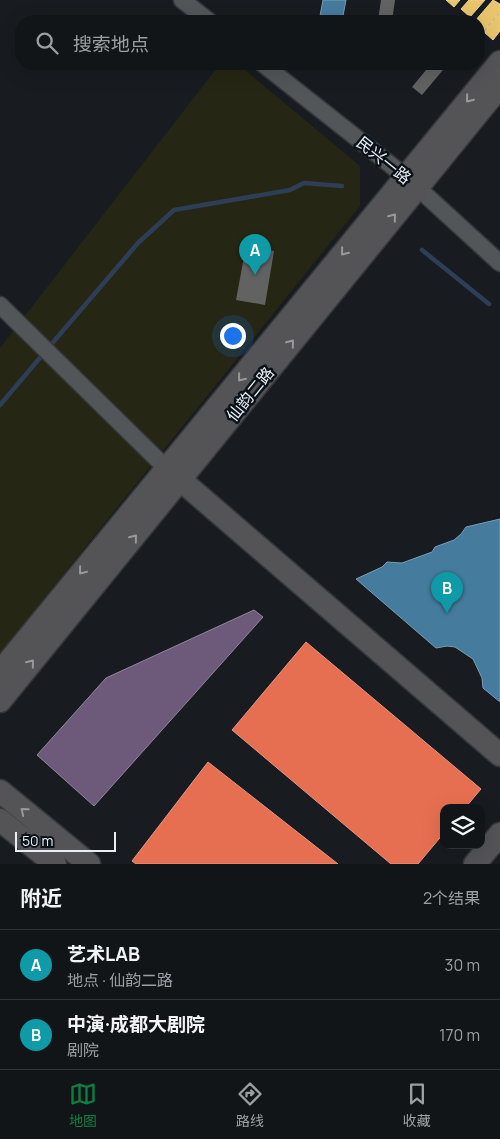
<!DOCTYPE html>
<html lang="zh">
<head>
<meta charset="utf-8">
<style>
	:root { --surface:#121518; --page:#1b1e21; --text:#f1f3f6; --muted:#9c9fa2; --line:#313437; --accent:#0b8043 }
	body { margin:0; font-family:Manrope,"Noto Sans SC",sans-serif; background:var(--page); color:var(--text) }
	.controls { position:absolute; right:15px; bottom:15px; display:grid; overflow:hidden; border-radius:10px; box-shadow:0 5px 20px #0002 }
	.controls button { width:45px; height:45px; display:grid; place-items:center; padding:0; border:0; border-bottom:1px solid var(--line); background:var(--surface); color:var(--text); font:25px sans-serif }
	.scale { position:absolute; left:15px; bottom:12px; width:101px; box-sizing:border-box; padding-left:5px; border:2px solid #e8eef3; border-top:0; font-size:14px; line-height:18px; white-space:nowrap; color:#e8eef3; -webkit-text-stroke:4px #0b131a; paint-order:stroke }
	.you { position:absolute; left:232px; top:335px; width:18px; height:18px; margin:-12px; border:4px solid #fff; border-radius:50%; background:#1a73e8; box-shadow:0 0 0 8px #1a73e833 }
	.badge { display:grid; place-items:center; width:32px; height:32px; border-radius:50%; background:var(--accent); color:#fff; font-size:16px; font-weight:700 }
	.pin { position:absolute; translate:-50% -41px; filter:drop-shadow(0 1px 2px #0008) }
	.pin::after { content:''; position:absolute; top:26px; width:18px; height:15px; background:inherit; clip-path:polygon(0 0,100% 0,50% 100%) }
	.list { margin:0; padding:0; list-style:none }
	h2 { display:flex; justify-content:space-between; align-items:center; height:65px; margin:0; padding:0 20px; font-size:21px }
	h2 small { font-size:16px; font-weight:400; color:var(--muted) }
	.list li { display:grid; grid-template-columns:32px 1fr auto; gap:15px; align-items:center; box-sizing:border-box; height:70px; padding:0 20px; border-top:1px solid var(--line) }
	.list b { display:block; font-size:19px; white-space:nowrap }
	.list p { margin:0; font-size:16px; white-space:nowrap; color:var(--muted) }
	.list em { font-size:16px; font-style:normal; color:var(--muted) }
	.icon { flex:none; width:28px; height:28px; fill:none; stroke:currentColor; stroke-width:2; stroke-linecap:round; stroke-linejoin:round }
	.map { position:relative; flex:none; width:500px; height:864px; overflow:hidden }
	.search { position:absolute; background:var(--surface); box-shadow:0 5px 20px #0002; left:15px; right:15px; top:15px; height:55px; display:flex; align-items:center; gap:12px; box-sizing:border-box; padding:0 18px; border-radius:20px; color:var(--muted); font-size:19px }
	.sheet { height:205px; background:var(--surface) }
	nav { display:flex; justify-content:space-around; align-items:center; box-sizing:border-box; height:70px; border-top:1px solid var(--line); background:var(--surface); font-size:14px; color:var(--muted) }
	nav a { display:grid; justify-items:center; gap:2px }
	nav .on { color:var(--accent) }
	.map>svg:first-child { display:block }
	.green { fill:#252613 }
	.homes { fill:#e9c46a; stroke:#e9d193 }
	.shops { fill:#e76f51; stroke:#e79582 }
	.offices { fill:#6d597a; stroke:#92869e }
	.public { fill:#457b9d; stroke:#769eb7 }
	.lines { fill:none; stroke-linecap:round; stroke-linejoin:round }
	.stream { stroke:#2e3e59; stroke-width:4.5 }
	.building { fill:#636263 }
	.street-casing { stroke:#35383b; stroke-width:19 }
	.secondary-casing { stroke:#35383b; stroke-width:25 }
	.street { stroke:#535659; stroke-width:16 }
	.secondary { stroke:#545356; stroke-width:22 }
	.oneway { stroke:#97999d }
	.labels { text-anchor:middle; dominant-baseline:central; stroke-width:5; stroke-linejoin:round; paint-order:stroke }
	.street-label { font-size:16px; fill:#e8eef3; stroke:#0b131a }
</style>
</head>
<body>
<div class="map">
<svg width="500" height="864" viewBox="0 0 500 864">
	<rect width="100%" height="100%" fill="#181c20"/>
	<path class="green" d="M220,64H238L360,166V206L0,653V348Z"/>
	<path class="homes" d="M446,0H460L454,7Z
		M469,0H485L470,17L461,9Z
		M493,0L500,4V11L483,32L479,29V21H475Z
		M500,12V31L493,40L484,32Z"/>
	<path class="shops" d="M306,642L481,789L465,808H444V833L418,864H391L232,730Z
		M208,762L338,864H136L132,861Z"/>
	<path class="offices" d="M254,610L263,617L94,806L37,755L106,678Z"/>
	<path class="public" d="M323,0H346L342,21H319Z
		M500,519V702L483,688L482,678L473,659L455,647L447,646L436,648L356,579L382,567L387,562L402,563L432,552L435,547L454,540L461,534L466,527Z"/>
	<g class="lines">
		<path class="stream" d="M422,250L489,304
			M49,347L138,243L174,210L290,190L304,183L342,186
			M0,405L44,353"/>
	</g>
	<path class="building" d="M381,0H395L392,21H378Z
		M431,64H448L422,95L412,87Z
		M246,246L274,251L265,305L236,300Z"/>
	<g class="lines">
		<g class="street-casing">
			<path id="street" d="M182,0L209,21
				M263,64L406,177L500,263
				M0,305L166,468"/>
		</g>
		<g class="secondary-casing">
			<path id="secondary" d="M169,470L500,755
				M0,672L500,62
				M0,701L500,86
				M0,791L89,864
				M0,820L55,864
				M475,864L500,834"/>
		</g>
		<use href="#street" class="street"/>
		<use href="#secondary" class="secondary"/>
	</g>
	<defs><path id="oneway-chevron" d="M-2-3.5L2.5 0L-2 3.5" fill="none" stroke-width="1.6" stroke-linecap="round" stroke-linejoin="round" transform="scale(1.25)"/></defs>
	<g class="oneway">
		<use href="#oneway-chevron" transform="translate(469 99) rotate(129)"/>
		<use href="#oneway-chevron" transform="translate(393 217) rotate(-51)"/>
		<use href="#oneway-chevron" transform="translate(344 252) rotate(129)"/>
		<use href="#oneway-chevron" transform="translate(291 343) rotate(-51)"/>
		<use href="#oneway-chevron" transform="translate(241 378) rotate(129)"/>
		<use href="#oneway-chevron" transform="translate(134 538) rotate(-51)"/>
		<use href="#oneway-chevron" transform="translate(82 571) rotate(129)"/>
		<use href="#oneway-chevron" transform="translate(31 663) rotate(-51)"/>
		<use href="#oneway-chevron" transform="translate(24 811) rotate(-141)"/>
	</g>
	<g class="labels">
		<g class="street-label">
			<text transform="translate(384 160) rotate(39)">民兴一路</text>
			<text transform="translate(250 394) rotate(-51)">仙韵二路</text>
		</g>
	</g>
</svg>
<div class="controls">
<button><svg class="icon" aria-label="layers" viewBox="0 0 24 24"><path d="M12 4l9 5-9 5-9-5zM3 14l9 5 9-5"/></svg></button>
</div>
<div class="scale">50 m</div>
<div class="you"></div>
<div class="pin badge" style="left:255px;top:275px;background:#0f9aa8">A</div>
<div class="pin badge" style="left:447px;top:613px;background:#0f9aa8">B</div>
<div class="search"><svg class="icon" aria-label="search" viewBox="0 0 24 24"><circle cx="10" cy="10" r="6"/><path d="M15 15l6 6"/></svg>搜索地点</div>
</div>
<section class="sheet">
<h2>附近<small>2个结果</small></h2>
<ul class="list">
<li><span class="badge" style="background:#0f9aa8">A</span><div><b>艺术LAB</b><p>地点 · 仙韵二路</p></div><em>30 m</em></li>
<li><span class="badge" style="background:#0f9aa8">B</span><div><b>中演·成都大剧院</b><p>剧院</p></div><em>170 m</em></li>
</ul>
</section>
<nav>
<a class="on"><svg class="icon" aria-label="map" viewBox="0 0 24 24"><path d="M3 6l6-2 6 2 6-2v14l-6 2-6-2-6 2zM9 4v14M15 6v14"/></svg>地图</a>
<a><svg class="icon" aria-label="directions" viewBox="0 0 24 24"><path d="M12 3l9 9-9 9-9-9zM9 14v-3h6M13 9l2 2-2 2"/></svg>路线</a>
<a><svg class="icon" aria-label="saved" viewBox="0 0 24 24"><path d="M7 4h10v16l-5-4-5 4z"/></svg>收藏</a>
</nav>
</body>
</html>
